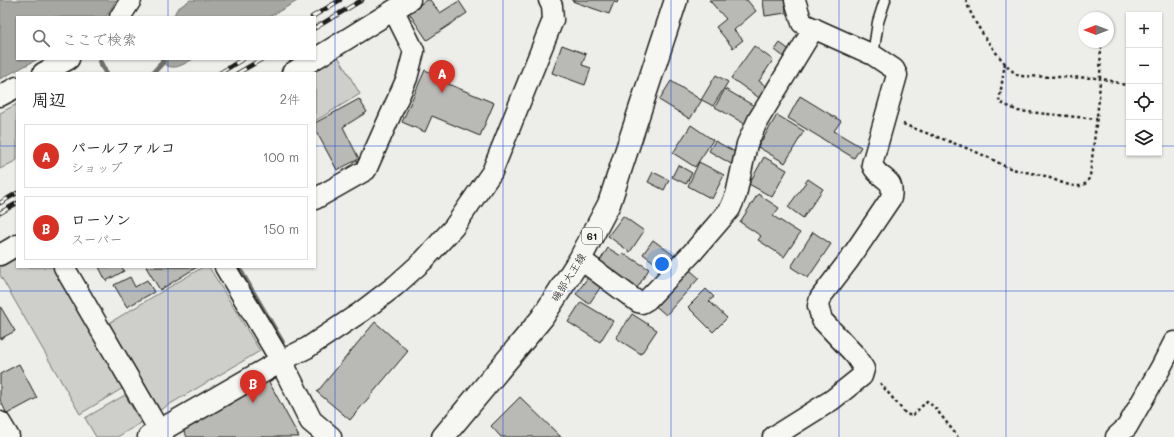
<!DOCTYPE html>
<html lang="ja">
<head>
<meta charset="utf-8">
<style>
	:root { --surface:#fff; --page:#f2f2f2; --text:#222; --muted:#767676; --line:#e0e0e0; --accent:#d93025 }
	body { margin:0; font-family:Mali,"Klee One",sans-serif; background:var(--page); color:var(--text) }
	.controls { position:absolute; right:12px; top:12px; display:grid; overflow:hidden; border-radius:0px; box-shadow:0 1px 3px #0004 }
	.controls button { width:36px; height:36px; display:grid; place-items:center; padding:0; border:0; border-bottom:1px solid var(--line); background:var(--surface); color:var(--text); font:20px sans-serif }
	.compass { position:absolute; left:1078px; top:12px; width:36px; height:36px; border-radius:50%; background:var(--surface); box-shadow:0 1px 3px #0004; rotate:270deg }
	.you { position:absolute; left:662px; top:264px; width:14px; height:14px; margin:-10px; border:3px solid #fff; border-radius:50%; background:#1a73e8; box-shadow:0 0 0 6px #1a73e833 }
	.badge { display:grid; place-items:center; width:26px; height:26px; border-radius:50%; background:var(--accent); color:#fff; font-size:13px; font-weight:700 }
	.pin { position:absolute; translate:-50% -33px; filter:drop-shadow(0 1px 2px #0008) }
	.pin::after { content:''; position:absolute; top:21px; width:14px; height:12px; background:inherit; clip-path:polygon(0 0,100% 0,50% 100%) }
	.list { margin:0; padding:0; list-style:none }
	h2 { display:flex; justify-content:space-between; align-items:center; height:52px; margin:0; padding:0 16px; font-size:17px }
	h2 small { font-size:13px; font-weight:400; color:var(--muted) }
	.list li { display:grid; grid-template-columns:26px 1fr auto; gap:12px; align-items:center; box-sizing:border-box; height:64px; margin:0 8px 8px; padding:0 8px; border:1px solid var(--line); border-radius:0px }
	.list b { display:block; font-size:15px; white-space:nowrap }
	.list p { margin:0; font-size:13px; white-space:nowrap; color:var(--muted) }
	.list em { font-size:13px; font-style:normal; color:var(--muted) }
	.icon { flex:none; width:22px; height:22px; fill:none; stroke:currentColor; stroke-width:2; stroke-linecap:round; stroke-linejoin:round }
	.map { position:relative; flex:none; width:1174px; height:437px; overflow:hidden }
	.search { position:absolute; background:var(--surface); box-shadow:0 1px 3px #0004; left:16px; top:16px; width:300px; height:44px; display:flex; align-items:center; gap:10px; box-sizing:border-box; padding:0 14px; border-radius:0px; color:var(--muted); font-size:15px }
	.panel { position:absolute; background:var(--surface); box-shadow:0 1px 3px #0004; left:16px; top:72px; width:300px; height:196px; border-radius:0px }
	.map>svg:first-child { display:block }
	.green { fill:#cececb; stroke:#757574 }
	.water { fill:#a6a6a3; stroke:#6f6f6d }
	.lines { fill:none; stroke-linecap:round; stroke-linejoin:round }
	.stream { stroke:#6f6f6d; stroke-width:5.5 }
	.building { fill:#b9b9b6; stroke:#1c1c1c }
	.lane-casing { stroke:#1c1c1c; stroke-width:13 }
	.street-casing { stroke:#1c1c1c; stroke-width:23 }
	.secondary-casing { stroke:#1c1c1c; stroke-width:25 }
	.primary-casing { stroke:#1c1c1c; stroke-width:25 }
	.path { stroke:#1c1c1c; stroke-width:2.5; stroke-dasharray:3 3; stroke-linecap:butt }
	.lane { stroke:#f6f6f2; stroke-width:10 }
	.street { stroke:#f6f6f2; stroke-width:20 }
	.secondary { stroke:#f6f6f2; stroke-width:22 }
	.primary { stroke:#f6f6f2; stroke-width:22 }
	.rail-casing { stroke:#1c1c1c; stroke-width:4.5 }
	.rail { stroke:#f6f6f2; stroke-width:3; stroke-dasharray:9; stroke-linecap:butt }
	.grid { fill:none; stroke:#1d4ed8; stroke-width:1; stroke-opacity:0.55 }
	.labels { text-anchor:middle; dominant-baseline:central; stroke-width:4; stroke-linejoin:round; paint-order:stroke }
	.shield { fill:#f6f6f2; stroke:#5d5d5c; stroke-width:1 }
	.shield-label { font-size:10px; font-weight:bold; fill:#1c1c1c }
	.street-label { font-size:11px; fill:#1c1c1c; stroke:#f6f6f2 }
</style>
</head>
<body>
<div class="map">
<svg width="1174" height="437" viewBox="0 0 1174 437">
	<rect width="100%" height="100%" fill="#edede9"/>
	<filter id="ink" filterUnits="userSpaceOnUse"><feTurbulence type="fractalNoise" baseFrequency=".025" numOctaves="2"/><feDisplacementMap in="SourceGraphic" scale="8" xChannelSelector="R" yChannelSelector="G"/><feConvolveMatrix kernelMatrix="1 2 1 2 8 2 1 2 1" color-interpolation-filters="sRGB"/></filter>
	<g filter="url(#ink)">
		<path class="green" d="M336,53L360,94L315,121V73H305Z
			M17,104V160L0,169V113Z
			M17,256V267H54L123,388L80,414L0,275V267Z
			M203,267H209L260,351L160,410L109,323Z
			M125,395L141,423L117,437H96L85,418Z"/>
		<path class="water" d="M0,0H116L106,17H17V59H38L0,79Z
			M190,0H299L269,17H173L177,9Z
			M160,59H193C181,66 170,73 160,59Z"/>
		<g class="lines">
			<path class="stream" d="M100,62L106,73
				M153,73L163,62
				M238,267L282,342"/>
		</g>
		<path class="building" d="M426,0H430L440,13L459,1L467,13L427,40L409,13Z
			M572,0H618L617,3L614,2L609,14L572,1Z
			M709,0H747L756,11L734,30L743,40L733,48L716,27L726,19Z
			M763,0H785L786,13L765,16Z
			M780,43L795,54L789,61L775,50Z
			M562,45L586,54L582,65L591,68L585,85L552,73Z
			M754,46L773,60L759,81L773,91L765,102L731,78Z
			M425,70L448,80L446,83L494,103L480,136L432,116L425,132L402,122Z
			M716,75L728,82L713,106L702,100L690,119L659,100L671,81L701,100Z
			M725,89L756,107L745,124L715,107Z
			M800,96L841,121L834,131L861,147L854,158L788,118Z
			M359,99L367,112L343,127L359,159L337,170L315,129V123Z
			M777,115L804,131L785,163L758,147Z
			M691,125L713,140L695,167L673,153Z
			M715,141L739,154L733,165L709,151Z
			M764,157L787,170L772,197L749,184Z
			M699,162L724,175L712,199L688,186Z
			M678,165L692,173L686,184L672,177Z
			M653,172L669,180L664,190L648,182Z
			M808,179L823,189L803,218L788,207Z
			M758,194L779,208L773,216L800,233L784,257L758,240L761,236L740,222Z
			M623,216L644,231L630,252L608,236Z
			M813,232L831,244L808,278L791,267Z
			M653,240L676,257L666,271L643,254Z
			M608,248L621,256L623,253L649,269L636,290L597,265Z
			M684,265L699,278L666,315L651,302Z
			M99,267H122L124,271L106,281Z
			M146,267H197L160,290Z
			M591,273L604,282L589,304L576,294Z
			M130,277L135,287L147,280L154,292L127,307L114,285Z
			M706,289L714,297L709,301L727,318L713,332L688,307Z
			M581,302L613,321L600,342L568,322Z
			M0,306L15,331L0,339Z
			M632,314L657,330L641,354L616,338Z
			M375,322L408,351L350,420L317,392Z
			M19,364L37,398L7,414L0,400V374Z
			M268,380L299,437H187L182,427Z
			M520,397L561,437H501L491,426Z"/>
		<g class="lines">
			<g class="lane-casing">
				<path id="lane" d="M873,55L878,22L885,0"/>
			</g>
			<g class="street-casing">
				<path id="street" d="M120,17L131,0
					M43,73L69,59
					M292,73L410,0
					M0,96L17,87
					M315,199L366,170L407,78L414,51L394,11
					M0,255L17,245
					M580,259L638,302L642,303L647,300L693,252L730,209L736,195L747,144L758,120L814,28
					M64,267L163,437
					M225,267L281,361L307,348L361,312L395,286L424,260L454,227L492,172L553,20L552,6L549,0
					M0,422L9,437
					M773,437L832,400L862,376L864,369L855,355L822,320L818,306L820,298L849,260L891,198C894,181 887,182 877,172C875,170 873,167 872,164L897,75L894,69L873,55L802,23L795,0
					M1116,437L1127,427L1160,369L1174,342"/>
			</g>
			<g class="secondary-casing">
				<path id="secondary" d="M149,437L281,361L311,421L330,437"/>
			</g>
			<g class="primary-casing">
				<path id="primary" d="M443,437L542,318L580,259L609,204L676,0"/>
			</g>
			<path class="path" d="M966,0C968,6 970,12 973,17C979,31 1007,70 1019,76L1100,78L1101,42
				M1005,63L999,102L1018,111L1097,119
				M903,124C930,135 959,144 985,156C995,160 1002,166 1013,169C1023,172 1034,173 1045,176C1056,180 1069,187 1080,186C1086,185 1088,181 1090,176L1099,99L1100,78L1129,86
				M880,383L906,414L912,416L927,401L936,409L958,437"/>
			<use href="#lane" class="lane"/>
			<use href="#street" class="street"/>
			<use href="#secondary" class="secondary"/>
			<use href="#primary" class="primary"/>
			<g class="rail-casing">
				<path id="rail" d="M312,17L340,0
					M315,28L362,0
					M220,73L243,59
					M238,73L262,59
					M0,203L17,193
					M0,213L17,203"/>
			</g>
			<use href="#rail" class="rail"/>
		</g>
	</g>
	<path class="grid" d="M168,0V17M335,0V437M503,0V437M671,0V437M839,0V437M1006,0V437M168,59V73M0,146H17M315,146H1129M1159,146H1174M168,267V437M0,291H1174"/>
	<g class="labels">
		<rect class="shield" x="582" y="228" width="20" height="16" rx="3"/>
		<g class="shield-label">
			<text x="592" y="236">61</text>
		</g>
		<g class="street-label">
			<text transform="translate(568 277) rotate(-58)">磯部大王線</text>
		</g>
	</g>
</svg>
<div class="controls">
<button>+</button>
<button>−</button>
<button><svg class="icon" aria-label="locate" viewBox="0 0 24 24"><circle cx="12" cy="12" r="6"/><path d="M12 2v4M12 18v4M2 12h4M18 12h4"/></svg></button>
<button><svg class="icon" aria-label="layers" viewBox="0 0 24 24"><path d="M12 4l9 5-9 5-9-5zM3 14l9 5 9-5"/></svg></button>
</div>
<svg class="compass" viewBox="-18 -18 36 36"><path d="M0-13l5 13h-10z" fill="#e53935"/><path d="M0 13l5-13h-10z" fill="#767676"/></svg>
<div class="you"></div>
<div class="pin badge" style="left:442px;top:93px">A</div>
<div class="pin badge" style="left:253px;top:403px">B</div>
<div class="search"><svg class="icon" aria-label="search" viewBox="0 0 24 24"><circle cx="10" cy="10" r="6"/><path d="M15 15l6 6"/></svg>ここで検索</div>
<section class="panel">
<h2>周辺<small>2件</small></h2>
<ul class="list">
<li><span class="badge">A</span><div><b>パールファルコ</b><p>ショップ</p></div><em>100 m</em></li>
<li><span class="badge">B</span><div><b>ローソン</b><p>スーパー</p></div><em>150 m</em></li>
</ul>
</section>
</div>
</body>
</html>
